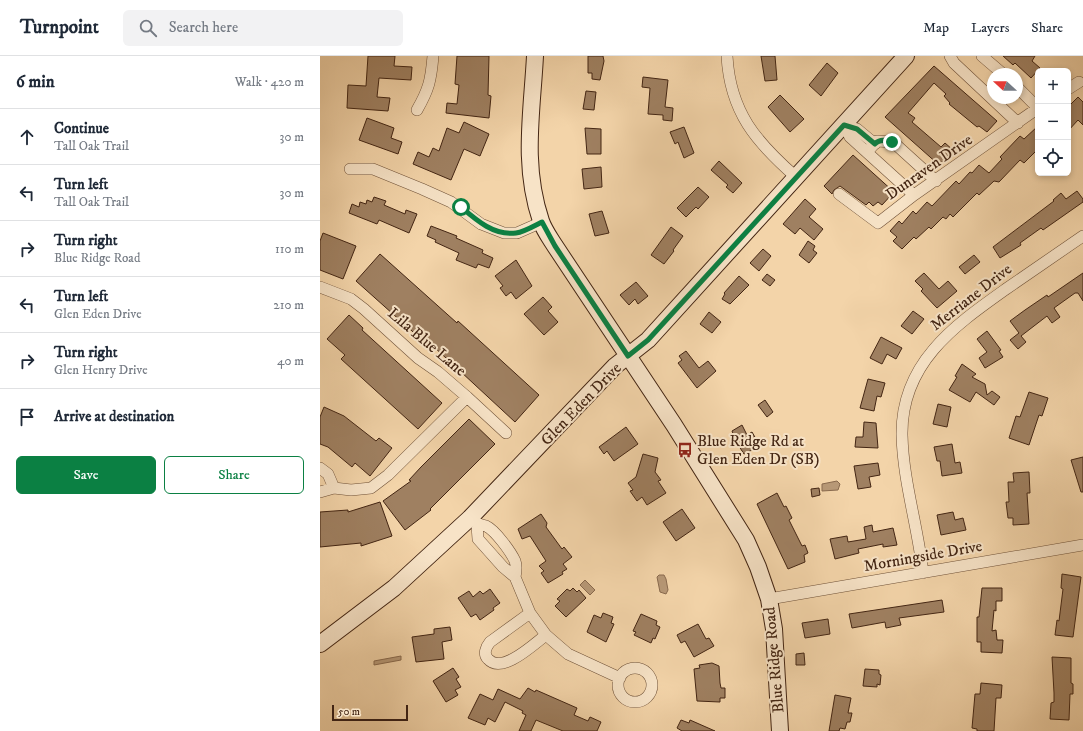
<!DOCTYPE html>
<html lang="en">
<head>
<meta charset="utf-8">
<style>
	:root { --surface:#fff; --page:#f2f2f3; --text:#1f2937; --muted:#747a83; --line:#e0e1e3; --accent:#0b8043 }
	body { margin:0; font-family:"IM FELL DW Pica",serif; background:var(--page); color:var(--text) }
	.controls { position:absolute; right:12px; top:12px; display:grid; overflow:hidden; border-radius:6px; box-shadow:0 2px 6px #0003 }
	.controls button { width:36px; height:36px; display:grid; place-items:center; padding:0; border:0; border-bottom:1px solid var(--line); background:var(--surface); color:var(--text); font:20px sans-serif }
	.compass { position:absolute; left:667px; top:12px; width:36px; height:36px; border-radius:50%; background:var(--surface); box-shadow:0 2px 6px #0003; rotate:291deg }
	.scale { position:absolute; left:12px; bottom:10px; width:76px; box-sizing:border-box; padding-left:4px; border:2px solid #432513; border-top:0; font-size:11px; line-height:14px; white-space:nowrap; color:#432513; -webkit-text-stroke:3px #f7e3c7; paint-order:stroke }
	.stop { position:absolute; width:12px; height:12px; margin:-9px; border:3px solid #0b8043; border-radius:50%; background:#fff }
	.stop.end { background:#0b8043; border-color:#fff; box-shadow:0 1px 4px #0008 }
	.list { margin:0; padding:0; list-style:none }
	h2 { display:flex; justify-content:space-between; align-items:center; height:52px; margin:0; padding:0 16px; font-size:17px }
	h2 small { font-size:13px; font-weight:400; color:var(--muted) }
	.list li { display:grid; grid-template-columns:26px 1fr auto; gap:12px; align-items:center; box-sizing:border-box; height:56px; padding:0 16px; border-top:1px solid var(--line) }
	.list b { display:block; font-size:15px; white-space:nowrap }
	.list p { margin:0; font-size:13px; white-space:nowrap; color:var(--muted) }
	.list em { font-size:13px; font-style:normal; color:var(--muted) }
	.actions { display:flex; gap:8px; padding:12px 16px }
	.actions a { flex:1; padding:9px 0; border:1px solid var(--accent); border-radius:6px; text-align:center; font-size:14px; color:var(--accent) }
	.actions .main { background:var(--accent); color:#fff }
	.icon { flex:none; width:22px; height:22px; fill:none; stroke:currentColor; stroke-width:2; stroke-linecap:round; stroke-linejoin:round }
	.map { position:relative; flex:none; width:763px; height:675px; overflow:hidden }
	header { display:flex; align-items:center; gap:24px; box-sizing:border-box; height:56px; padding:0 20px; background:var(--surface); border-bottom:1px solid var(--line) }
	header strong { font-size:19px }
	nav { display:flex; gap:22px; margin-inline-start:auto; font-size:14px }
	.search { width:280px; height:36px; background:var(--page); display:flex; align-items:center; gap:10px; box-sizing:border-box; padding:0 14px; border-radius:6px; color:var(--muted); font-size:15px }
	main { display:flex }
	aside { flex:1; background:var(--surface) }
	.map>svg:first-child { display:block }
	.water { fill:#b79876; stroke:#896a4e }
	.building { fill:#9f8061; stroke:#432513 }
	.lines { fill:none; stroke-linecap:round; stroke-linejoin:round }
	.minor-casing { stroke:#6f5138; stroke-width:12 }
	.secondary-casing { stroke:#432513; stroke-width:18 }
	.minor { stroke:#f7e3c7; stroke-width:11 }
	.secondary { stroke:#f7e3c7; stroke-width:16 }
	.route { stroke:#0b8043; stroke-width:5 }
	.labels { text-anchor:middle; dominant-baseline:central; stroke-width:4; stroke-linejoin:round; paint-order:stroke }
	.street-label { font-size:16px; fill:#432513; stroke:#f7e3c7 }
	.poi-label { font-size:16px; fill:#432513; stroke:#f7e3c7; text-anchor:start }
</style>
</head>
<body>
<header>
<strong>Turnpoint</strong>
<div class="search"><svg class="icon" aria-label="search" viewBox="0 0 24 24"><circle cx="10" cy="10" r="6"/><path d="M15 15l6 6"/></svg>Search here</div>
<nav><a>Map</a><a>Layers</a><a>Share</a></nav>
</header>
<main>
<aside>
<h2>6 min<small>Walk · 420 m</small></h2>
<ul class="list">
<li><svg class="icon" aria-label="ahead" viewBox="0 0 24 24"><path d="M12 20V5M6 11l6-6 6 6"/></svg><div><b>Continue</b><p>Tall Oak Trail</p></div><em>30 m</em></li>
<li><svg class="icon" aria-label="left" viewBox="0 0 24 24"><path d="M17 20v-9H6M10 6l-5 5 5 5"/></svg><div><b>Turn left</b><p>Tall Oak Trail</p></div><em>30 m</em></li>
<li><svg class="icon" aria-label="right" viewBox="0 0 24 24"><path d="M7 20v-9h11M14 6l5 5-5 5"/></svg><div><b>Turn right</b><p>Blue Ridge Road</p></div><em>110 m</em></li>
<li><svg class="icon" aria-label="left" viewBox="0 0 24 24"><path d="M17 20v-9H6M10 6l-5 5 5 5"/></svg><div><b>Turn left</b><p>Glen Eden Drive</p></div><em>210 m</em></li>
<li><svg class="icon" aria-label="right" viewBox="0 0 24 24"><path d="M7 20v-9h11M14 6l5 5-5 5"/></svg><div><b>Turn right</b><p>Glen Henry Drive</p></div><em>40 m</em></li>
<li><svg class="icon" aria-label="arrive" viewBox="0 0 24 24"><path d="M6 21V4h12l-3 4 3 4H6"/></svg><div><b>Arrive at destination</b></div></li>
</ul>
<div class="actions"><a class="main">Save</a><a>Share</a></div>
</aside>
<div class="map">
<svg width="763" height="675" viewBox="0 0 763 675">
	<rect width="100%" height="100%" fill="#f3d4a9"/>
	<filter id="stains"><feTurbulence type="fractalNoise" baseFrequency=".005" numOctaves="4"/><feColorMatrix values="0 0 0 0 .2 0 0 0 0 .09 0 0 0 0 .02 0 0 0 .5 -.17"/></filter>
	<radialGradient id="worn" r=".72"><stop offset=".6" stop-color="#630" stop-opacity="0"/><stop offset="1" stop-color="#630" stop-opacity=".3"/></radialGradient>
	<path class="water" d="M517,425L520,428L518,434L502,435V428Z
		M339,519H344L346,523L348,534L346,538L340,536L337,521Z
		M265,524L275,534L270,539L260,529Z
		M81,600V604L54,609V605Z"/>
	<path class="building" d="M48,0H75L74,10L92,11L91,24L59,22L57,41L70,42L68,55L27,52L28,29L46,30Z
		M137,0H169L168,39L171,40L169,62L126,57L127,47L137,48L139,29L135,28Z
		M268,0H283L284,5L280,24L272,23V17H268Z
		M441,0H455L457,24L445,25Z
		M683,0H715L712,5L720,12L711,22L695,7L693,9Z
		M507,7L518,17L501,40L489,29Z
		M614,10L677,65L667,76L659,70L657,71L629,48L630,47L624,40L626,38L614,27L588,57L595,62L592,66L621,91L625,87L633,94L619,109L565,61Z
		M323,21L348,24L345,51L353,52L352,65L343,64V59L328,58L330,32L322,31Z
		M266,35L276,36L274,54L263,53Z
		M460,39L484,63L470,76L448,51Z
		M758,41L763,46V69L758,64L748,75V51Z
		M47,62L74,72L71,82L82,86L78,98L39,84Z
		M144,66L169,78L160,100L144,93L131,124L93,108L98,96L109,101L113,92L119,95L127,72L139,77Z
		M718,70V93L704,107L700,104L679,126L674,125L659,139L657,137L633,161L630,158L626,163L623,161L611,173L609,171L596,183L594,181L582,193L573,185L577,181L570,175L579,165L582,168L593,155L596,158L607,146L612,150L636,125L639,128L650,116L652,117L659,109L669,117L682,103L680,101L700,80L704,83Z
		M364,71L374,97L364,102L358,86L355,88L350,76Z
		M265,72L281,73V98H267Z
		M533,99L574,136L562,149L558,146L553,150L549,146L546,149L520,130L514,134L512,138L504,130Z
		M399,105L422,127L413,137L406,131L408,129L391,114Z
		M281,111L282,131L264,133L262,113Z
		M378,131L389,141L378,153L376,151L366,161L357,152Z
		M757,135L763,143V146L723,174L721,172L700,187L701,189L680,202L673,191L734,145L733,144L741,137L746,143Z
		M54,141L66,145L64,149L85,158L86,154L97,158L89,177L59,164L57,168L29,157L32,148L39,151L40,146L46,148L47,144L52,146Z
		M485,143L496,153L489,161L503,173L494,184L480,172L475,178L463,168Z
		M282,155L289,177L275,180L269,158Z
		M111,170L137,180L136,182L163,194L162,197L173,202L169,212L158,208L156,212L136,204L139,197L115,186L116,184L107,180Z
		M351,171L363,180L353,194L354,195L344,208L331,199Z
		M3,177L36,190L23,223L0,214V185Z
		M488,185L495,190L493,194L497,197L489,207L479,199Z
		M443,193L451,200L439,215L430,207Z
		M60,198L137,267L138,265L219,339L195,366L113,290L111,292L36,225Z
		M654,199L660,206L645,218L639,211Z
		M196,204L212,230L196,243L191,236L186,240L180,232L183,230L175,220Z
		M604,217L619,233L628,225L637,235L617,252L601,235L603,233L595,225Z
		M763,217V245L758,237H755L734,252L740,261L732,267L727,260L701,280L706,286L698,293L690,284L699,277L690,265L705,254L727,239L728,241Z
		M447,218L455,224L450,230L442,224Z
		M419,220L429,229L410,248L402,243L405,238L404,237Z
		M316,226L328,240L318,248L315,243L309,249L300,239Z
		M223,241L232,251L228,255L238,266L224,279L204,258Z
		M593,255L604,263L592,278L581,270Z
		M389,256L401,266L392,277L380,268Z
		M29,259L43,272L42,274L122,347L98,373L21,303L25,299L7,283Z
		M667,275L681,294L679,295L683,301L665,312L659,302L667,296L657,283Z
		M561,281L582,292L576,303L567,298L562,308L550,302Z
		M366,295L379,312L388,305L396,315L377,332L358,307L362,304L359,300Z
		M642,308L656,318L652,321L665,328L667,339L672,335L680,341L674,349L656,336L650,346L629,334L637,321L635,320Z
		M548,323L565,327L561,341L557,340L554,355L540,352Z
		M709,336L728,342L722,360L719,359L709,389L689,382L696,360L700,361Z
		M445,344L453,356L447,361L438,349Z
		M618,348L631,351L627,371L613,368Z
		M4,351L24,360L56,385L59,382L72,392L50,420L35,407L32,411L8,391L0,388V361Z
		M149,363L175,388L110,453L111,454L85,474L63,445L91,425L89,424L101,411Z
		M544,366L556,367L558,392L535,391L536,381H543Z
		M422,369L427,379L432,376L440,390L424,398L413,381L414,380L412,375Z
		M306,371L318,388L294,405L287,395L284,398L279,391Z
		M632,388L635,407L640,406L642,417L622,420L620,405H617L614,391Z
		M323,398L338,402L335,416L341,424L338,425L346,437L327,449L322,441L317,445L310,435L313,434L308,427L316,421Z
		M763,401V436H761L751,404Z
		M558,407L560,419L549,421L551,431L538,433L534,410Z
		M709,416L710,437H707L709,468L693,469V462H688L686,446H689L688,426H694L693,417Z
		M499,432L500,439L492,441L491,433Z
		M457,437L464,451L466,450L472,462L469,464L482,490L485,489L488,497L484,499L485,506L468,513L437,448Z
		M60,446L72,480L41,490V487L0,491V456L28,454V456Z
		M362,453L375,472L356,485L343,466Z
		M633,456L635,464L643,462L646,474L621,479L617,459Z
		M221,458L227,467L226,471L242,493L244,491L252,501L243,508L247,513L242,516L243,518L228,527L221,517L224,515L219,510L226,505L210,480L202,483L198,473Z
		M552,469L553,476L573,472L577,489L563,491V488L538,493L539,497L515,503L510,483L527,480L528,486L546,483L544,471Z
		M742,518L761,521L753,581L735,579L737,564L739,565L743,533L741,532Z
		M253,532L257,536L259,534L266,542L246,561L235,550L240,545L237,543L247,533L250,535Z
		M662,532H682V545H676V555L674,554L672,575L676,574L677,584H683L682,597L661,596V586H657V561H659Z
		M170,533L180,547L173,552L174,554L160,564L156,558L151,561L138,542L149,535L153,541L160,535L163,538Z
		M622,544L624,556L579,562L581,569L566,572L565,566L532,572L529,558Z
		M283,557L293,561L291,567L294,568L286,586L267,576L274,559L281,562Z
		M321,558L337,565L336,569L340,571L335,583L333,582L331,587L314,579L316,576L313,575Z
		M508,563L510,578L485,582L482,567Z
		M378,568L386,583L389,582L394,590L374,601L365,585L361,587L357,579Z
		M130,571L132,584L122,586L124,603L96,606L92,581L114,578V573Z
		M484,597L485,609H476V598Z
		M732,601L751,602V627L753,628V638H750L749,664L730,663L731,647L734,646V637Z
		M392,607L399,610L400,627L401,632H405V642H400V646L377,645L374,613L380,612L379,609Z
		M133,612L139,621L136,623L141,631L135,634L138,639L126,646L113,625Z
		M545,613L559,614V618L561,619L560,629L557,628V631L543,630Z
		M661,627L682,629L681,642H676L674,675H657V673L652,672L655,638H660Z
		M208,632L215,636L216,634L257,652L254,659L268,665L270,661L281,666L277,675H243L216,664L211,675H199L206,659L202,657L203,655L185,646L175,666L168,662L165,669L148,662L160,638L173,644L178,633L200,643Z
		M515,639L531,642L528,657H532L530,666H527L525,673L520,672L519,675H509Z
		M361,664L369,667L370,664L395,675H362L357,672Z"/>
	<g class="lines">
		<g class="minor-casing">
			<path id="minor" d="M407,0C410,56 436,86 476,121
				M630,0L634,7L698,67
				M662,0L683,18
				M697,31L718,52
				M748,33L759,26
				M97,54C109,33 111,24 113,0
				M524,69L530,81L594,139
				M524,69L537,73L555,88
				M547,96L557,85L573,86L616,125
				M30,113H53L102,133L131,146L161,168L184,177H197L222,166
				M519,138L558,167L594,139L718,52
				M0,231L31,243L44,253L98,302L118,316L147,341L186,377
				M0,412L8,418L14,432L0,436
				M14,432L31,434L51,432L68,419L147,341
				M152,464C158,469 160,468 166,470C175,474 191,496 195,505C197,510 196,516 195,521
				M157,469L158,483L183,511L195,521L210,557L226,579L248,598L300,622
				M603,517C598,471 583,425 582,379C581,307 634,270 686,233C712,215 737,198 763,180
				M449,543L763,489
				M210,557L170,586C166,591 163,598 168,603C182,619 214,588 226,579
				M298 629a17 17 0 1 1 34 0a17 17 0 1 1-34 0Z"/>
		</g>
		<g class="secondary-casing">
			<path id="secondary" d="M215,0C212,57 202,109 221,165C224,174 230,182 235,190L354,369L426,484L438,511L449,543L454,573L460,675
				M0,588L74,532L150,462L295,310L328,284L586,0"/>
		</g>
		<use href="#minor" class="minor"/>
		<use href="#secondary" class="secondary"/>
	</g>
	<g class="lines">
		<path class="route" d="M141,151C156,164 174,180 196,177C204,176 214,170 222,166L235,190L308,300L328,284L524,69L537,73L555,88C559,83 566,84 572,86"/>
	</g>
	<defs>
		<g id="bus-bare" transform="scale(1.2)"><path d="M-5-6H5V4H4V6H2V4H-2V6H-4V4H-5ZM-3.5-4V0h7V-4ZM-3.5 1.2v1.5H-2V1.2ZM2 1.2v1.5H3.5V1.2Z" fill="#8f2418" stroke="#f7e3c7" stroke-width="2.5" paint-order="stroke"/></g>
	</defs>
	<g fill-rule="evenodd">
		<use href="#bus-bare" x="365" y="394"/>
	</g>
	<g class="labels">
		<g class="street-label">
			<text transform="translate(609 111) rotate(-35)">Dunraven Drive</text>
			<text transform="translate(651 241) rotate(-38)">Merriane Drive</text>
			<text transform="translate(107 286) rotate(40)">Lila Blue Lane</text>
			<text transform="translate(261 348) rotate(-46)">Glen Eden Drive</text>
			<text transform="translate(603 500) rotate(-10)">Morningside Drive</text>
			<text transform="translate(454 604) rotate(-95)">Blue Ridge Road</text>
		</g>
		<g class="poi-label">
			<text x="377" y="385">Blue Ridge Rd at<tspan x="377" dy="18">Glen Eden Dr (SB)</tspan></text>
		</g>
	</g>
	<rect width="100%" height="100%" filter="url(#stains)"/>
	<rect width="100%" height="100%" fill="url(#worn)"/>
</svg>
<div class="controls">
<button>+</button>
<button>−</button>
<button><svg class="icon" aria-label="locate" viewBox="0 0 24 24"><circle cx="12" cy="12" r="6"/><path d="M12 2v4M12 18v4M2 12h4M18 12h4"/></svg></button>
</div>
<svg class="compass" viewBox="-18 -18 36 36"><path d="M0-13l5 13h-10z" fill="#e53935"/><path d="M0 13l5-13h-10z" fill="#747a83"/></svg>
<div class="scale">50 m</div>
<div class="stop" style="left:141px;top:151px"></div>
<div class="stop end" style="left:572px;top:86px"></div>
</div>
</main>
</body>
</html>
